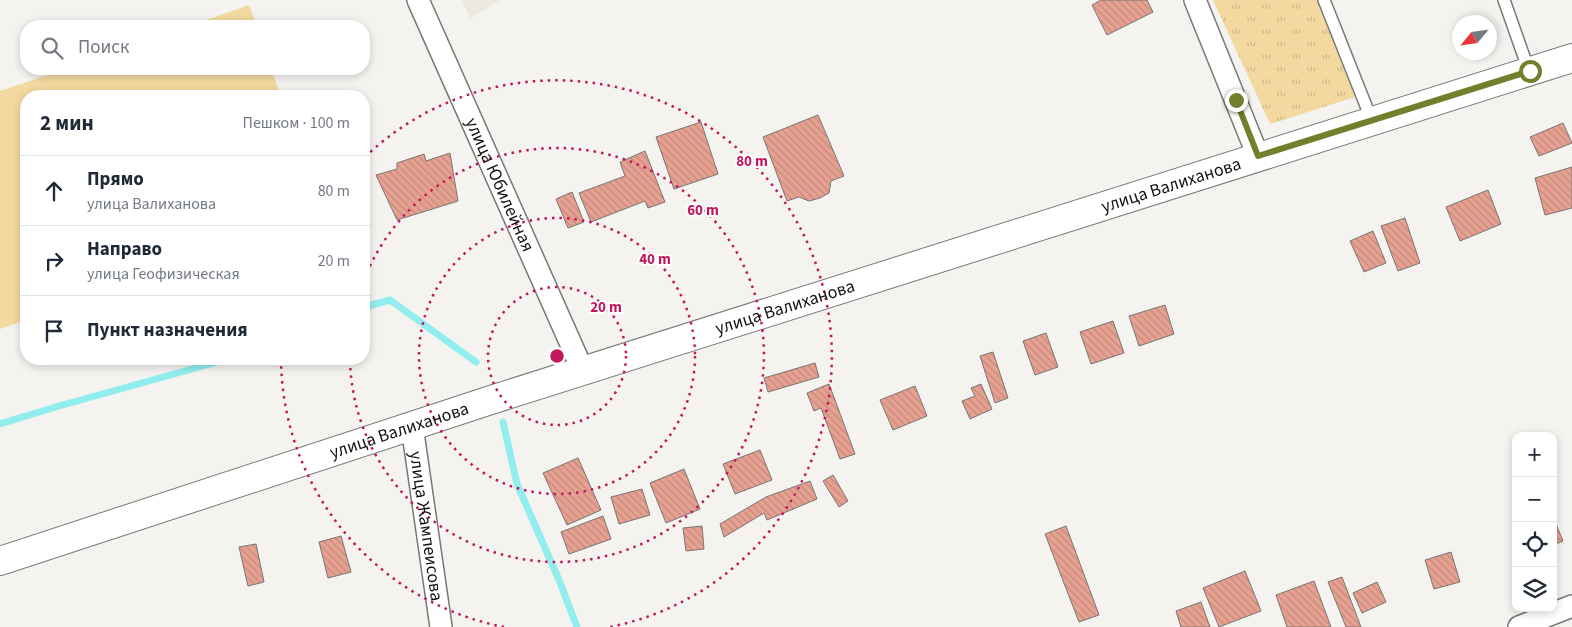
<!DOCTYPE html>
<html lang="ru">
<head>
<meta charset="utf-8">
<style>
	:root { --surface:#fff; --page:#f6f6f7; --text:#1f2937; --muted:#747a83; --line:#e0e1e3 }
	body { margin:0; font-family:"Source Sans 3",sans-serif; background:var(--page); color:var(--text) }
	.controls { position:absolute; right:15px; bottom:15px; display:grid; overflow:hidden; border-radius:10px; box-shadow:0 2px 8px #0003 }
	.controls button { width:45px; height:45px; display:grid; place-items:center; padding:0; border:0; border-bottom:1px solid var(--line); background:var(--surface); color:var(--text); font:25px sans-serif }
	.compass { position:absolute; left:1452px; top:15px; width:45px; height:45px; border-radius:50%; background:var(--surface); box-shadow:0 2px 8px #0003; rotate:241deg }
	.stop { position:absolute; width:15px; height:15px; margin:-11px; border:4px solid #727f2d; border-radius:50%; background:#fff }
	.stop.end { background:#727f2d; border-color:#fff; box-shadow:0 1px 5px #0008 }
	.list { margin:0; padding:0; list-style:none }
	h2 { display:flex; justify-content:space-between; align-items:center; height:65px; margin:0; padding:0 20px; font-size:21px }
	h2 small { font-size:16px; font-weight:400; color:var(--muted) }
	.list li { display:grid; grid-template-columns:32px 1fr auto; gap:15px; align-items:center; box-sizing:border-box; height:70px; padding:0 20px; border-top:1px solid var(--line) }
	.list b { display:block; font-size:19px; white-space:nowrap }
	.list p { margin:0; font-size:16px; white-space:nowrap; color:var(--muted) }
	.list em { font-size:16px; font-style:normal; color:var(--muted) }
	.icon { flex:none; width:28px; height:28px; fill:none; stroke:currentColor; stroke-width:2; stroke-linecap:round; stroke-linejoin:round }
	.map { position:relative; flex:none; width:1572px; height:627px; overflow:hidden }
	.search { position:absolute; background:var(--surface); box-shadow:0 2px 8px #0003; left:20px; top:20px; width:350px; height:55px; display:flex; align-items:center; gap:12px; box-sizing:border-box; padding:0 18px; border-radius:20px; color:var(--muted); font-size:19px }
	.panel { position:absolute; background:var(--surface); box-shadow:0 2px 8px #0003; left:20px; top:90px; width:350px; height:275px; border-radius:20px }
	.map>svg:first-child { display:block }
	.built { fill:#ede8de }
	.grass { fill:url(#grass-tufts) }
	.park { fill:#f3d99f }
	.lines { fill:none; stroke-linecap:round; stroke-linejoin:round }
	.stream { stroke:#92edee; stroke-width:7 }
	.building { fill:url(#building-back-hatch); stroke:#787574 }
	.lane-casing { stroke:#797876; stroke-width:14 }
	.street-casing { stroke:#797876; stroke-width:24 }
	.secondary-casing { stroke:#797876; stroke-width:30 }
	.lane { stroke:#fff; stroke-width:11 }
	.street { stroke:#fff; stroke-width:21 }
	.secondary { stroke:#fff; stroke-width:28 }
	.route { stroke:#727f2d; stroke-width:6 }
	.ring { fill:none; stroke:#c2185b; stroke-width:2.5; stroke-dasharray:2.5 5 }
	.labels { text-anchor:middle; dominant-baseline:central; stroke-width:4; stroke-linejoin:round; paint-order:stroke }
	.street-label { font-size:18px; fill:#121211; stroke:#fff }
	.centre { fill:#c2185b; stroke:#fff; stroke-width:2.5 }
	.ring-label { font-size:15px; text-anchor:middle; font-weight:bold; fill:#c2185b; stroke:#fff; stroke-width:4; stroke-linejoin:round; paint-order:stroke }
</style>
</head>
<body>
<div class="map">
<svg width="1572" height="627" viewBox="0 0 1572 627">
	<defs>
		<pattern id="grass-tufts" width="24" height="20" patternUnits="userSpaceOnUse" patternTransform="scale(1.25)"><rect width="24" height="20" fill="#f3d99f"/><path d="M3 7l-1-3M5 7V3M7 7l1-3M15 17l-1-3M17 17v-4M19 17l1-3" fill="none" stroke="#cfb988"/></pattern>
		<pattern id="building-back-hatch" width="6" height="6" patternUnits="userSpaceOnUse" patternTransform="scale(1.25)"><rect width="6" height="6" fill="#e7a191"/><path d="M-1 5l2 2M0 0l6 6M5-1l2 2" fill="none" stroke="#c58a7c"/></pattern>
	</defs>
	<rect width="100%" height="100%" fill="#f4f3f0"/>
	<path class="built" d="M462,0H500L470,19Z"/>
	<path class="grass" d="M1213,0H1317L1355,97L1270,124Z"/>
	<path class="park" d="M249,5L257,26H189Z
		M66,69H271L281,96H26V320L0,329V91Z"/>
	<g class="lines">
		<path class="stream" d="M364,307L390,300L476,362
			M503,422L517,484L559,580L577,627
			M0,424L59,406L228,359"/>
	</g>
	<path class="building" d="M1101,0H1147L1153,12L1107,35L1092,5Z
		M818,115L844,176L831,181L829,193L820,198L809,201L799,197L787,201L763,137Z
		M701,122L718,174L674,189L656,137Z
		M1563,123L1572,143L1539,156L1530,137Z
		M645,151L665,202L648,208L645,201L591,222L579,193L625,176L620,162Z
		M450,153L458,201L397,220L376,175L397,169V163L424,154L426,161Z
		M1572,167V208L1545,215L1535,178Z
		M1488,190L1501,224L1460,241L1446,207Z
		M572,192L584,222L568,228L556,199Z
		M1405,218L1420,263L1398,271L1381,226Z
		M1373,231L1386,263L1364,272L1350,241Z
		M1165,305L1174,334L1139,346L1129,316Z
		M1113,321L1124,353L1091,364L1080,332Z
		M1046,333L1058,367L1035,375L1023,341Z
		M993,352L1008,398L995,403L980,356Z
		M815,363L819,377L768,392L764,378Z
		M829,384L855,454L840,459L821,408L814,411L807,393Z
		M981,384L992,409L970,419L962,401L975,396L971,388Z
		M915,386L927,416L893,430L880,400Z
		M760,450L772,480L735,494L723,464Z
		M578,458L601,510L567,525L543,473Z
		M684,469L700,509L666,523L650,483Z
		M833,475L848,501L839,507L823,481Z
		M810,481L817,499L767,520L764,513L724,537L720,524L766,497Z
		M642,489L650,515L619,524L611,497Z
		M603,516L611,539L569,554L561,532Z
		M1553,517L1563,541L1553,545Z
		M702,526L704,549L686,551L683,528Z
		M1066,526L1099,615L1079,622L1045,534Z
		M341,536L351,572L328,578L319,542Z
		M256,544L264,582L248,586L239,547Z
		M1451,552L1460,582L1434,589L1425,560Z
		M1245,571L1261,611L1219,627L1203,588Z
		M1342,577L1361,627H1346L1328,582Z
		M1314,581L1331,627H1287L1276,595Z
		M1377,582L1386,602L1362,613L1353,593Z
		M1201,602L1210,627H1181L1176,611Z"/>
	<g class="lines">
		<g class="lane-casing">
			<path id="lane" d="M1324,0L1372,121
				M1504,0L1529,71"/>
		</g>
		<g class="street-casing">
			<g id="street">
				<path id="s1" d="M418,0L583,371"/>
				<path d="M1195,0L1258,156"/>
				<path id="s2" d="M412,426L441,627"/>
				<path d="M1519,627L1572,606"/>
			</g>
		</g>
		<g class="secondary-casing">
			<g id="secondary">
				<path id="s3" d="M0,561L494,399L1572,58"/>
			</g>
		</g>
		<use href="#lane" class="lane"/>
		<use href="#street" class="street"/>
		<use href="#secondary" class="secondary"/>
	</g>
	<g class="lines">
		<path class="route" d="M1236,100L1258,156L1530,71"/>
	</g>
	<g class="ring">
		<circle cx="557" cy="356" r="69"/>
		<circle cx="557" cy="356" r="138"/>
		<path d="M364 280A207 207 0 1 1 350 360"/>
		<path d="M504 627A276 276 0 0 1 281 361M365 157A276 276 0 1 1 610 627"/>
	</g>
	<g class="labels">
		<g class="street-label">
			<text stroke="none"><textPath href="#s3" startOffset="1230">улица Валиханова</textPath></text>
			<text stroke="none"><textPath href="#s1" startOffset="202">улица Юбилейная</textPath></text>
			<text stroke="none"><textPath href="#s3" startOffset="825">улица Валиханова</textPath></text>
			<text stroke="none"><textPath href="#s3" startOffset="420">улица Валиханова</textPath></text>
			<text stroke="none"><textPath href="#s2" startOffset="101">улица Жампеисова</textPath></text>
		</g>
	</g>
	<circle cx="557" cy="356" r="8" class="centre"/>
	<g class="ring-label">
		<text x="752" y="166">80 m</text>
		<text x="703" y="215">60 m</text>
		<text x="655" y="264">40 m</text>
		<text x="606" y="312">20 m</text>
	</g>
</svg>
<div class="controls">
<button>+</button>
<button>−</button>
<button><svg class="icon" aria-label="locate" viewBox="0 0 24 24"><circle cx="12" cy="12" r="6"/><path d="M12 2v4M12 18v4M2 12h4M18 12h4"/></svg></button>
<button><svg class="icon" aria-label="layers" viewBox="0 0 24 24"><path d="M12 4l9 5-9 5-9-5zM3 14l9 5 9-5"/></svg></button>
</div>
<svg class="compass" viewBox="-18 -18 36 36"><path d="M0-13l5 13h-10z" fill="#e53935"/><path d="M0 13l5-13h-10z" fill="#747a83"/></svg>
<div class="stop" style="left:1530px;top:71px"></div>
<div class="stop end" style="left:1236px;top:100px"></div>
<div class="search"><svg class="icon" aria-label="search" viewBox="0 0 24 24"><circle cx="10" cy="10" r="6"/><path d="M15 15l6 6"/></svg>Поиск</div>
<section class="panel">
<h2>2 мин<small>Пешком · 100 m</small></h2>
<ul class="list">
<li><svg class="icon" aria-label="ahead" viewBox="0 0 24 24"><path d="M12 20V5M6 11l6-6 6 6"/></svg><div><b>Прямо</b><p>улица Валиханова</p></div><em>80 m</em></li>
<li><svg class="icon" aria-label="right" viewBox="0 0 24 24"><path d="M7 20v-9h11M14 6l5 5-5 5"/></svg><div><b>Направо</b><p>улица Геофизическая</p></div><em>20 m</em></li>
<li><svg class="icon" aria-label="arrive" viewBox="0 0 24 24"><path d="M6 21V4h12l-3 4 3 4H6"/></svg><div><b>Пункт назначения</b></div></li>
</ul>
</section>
</div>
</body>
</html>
